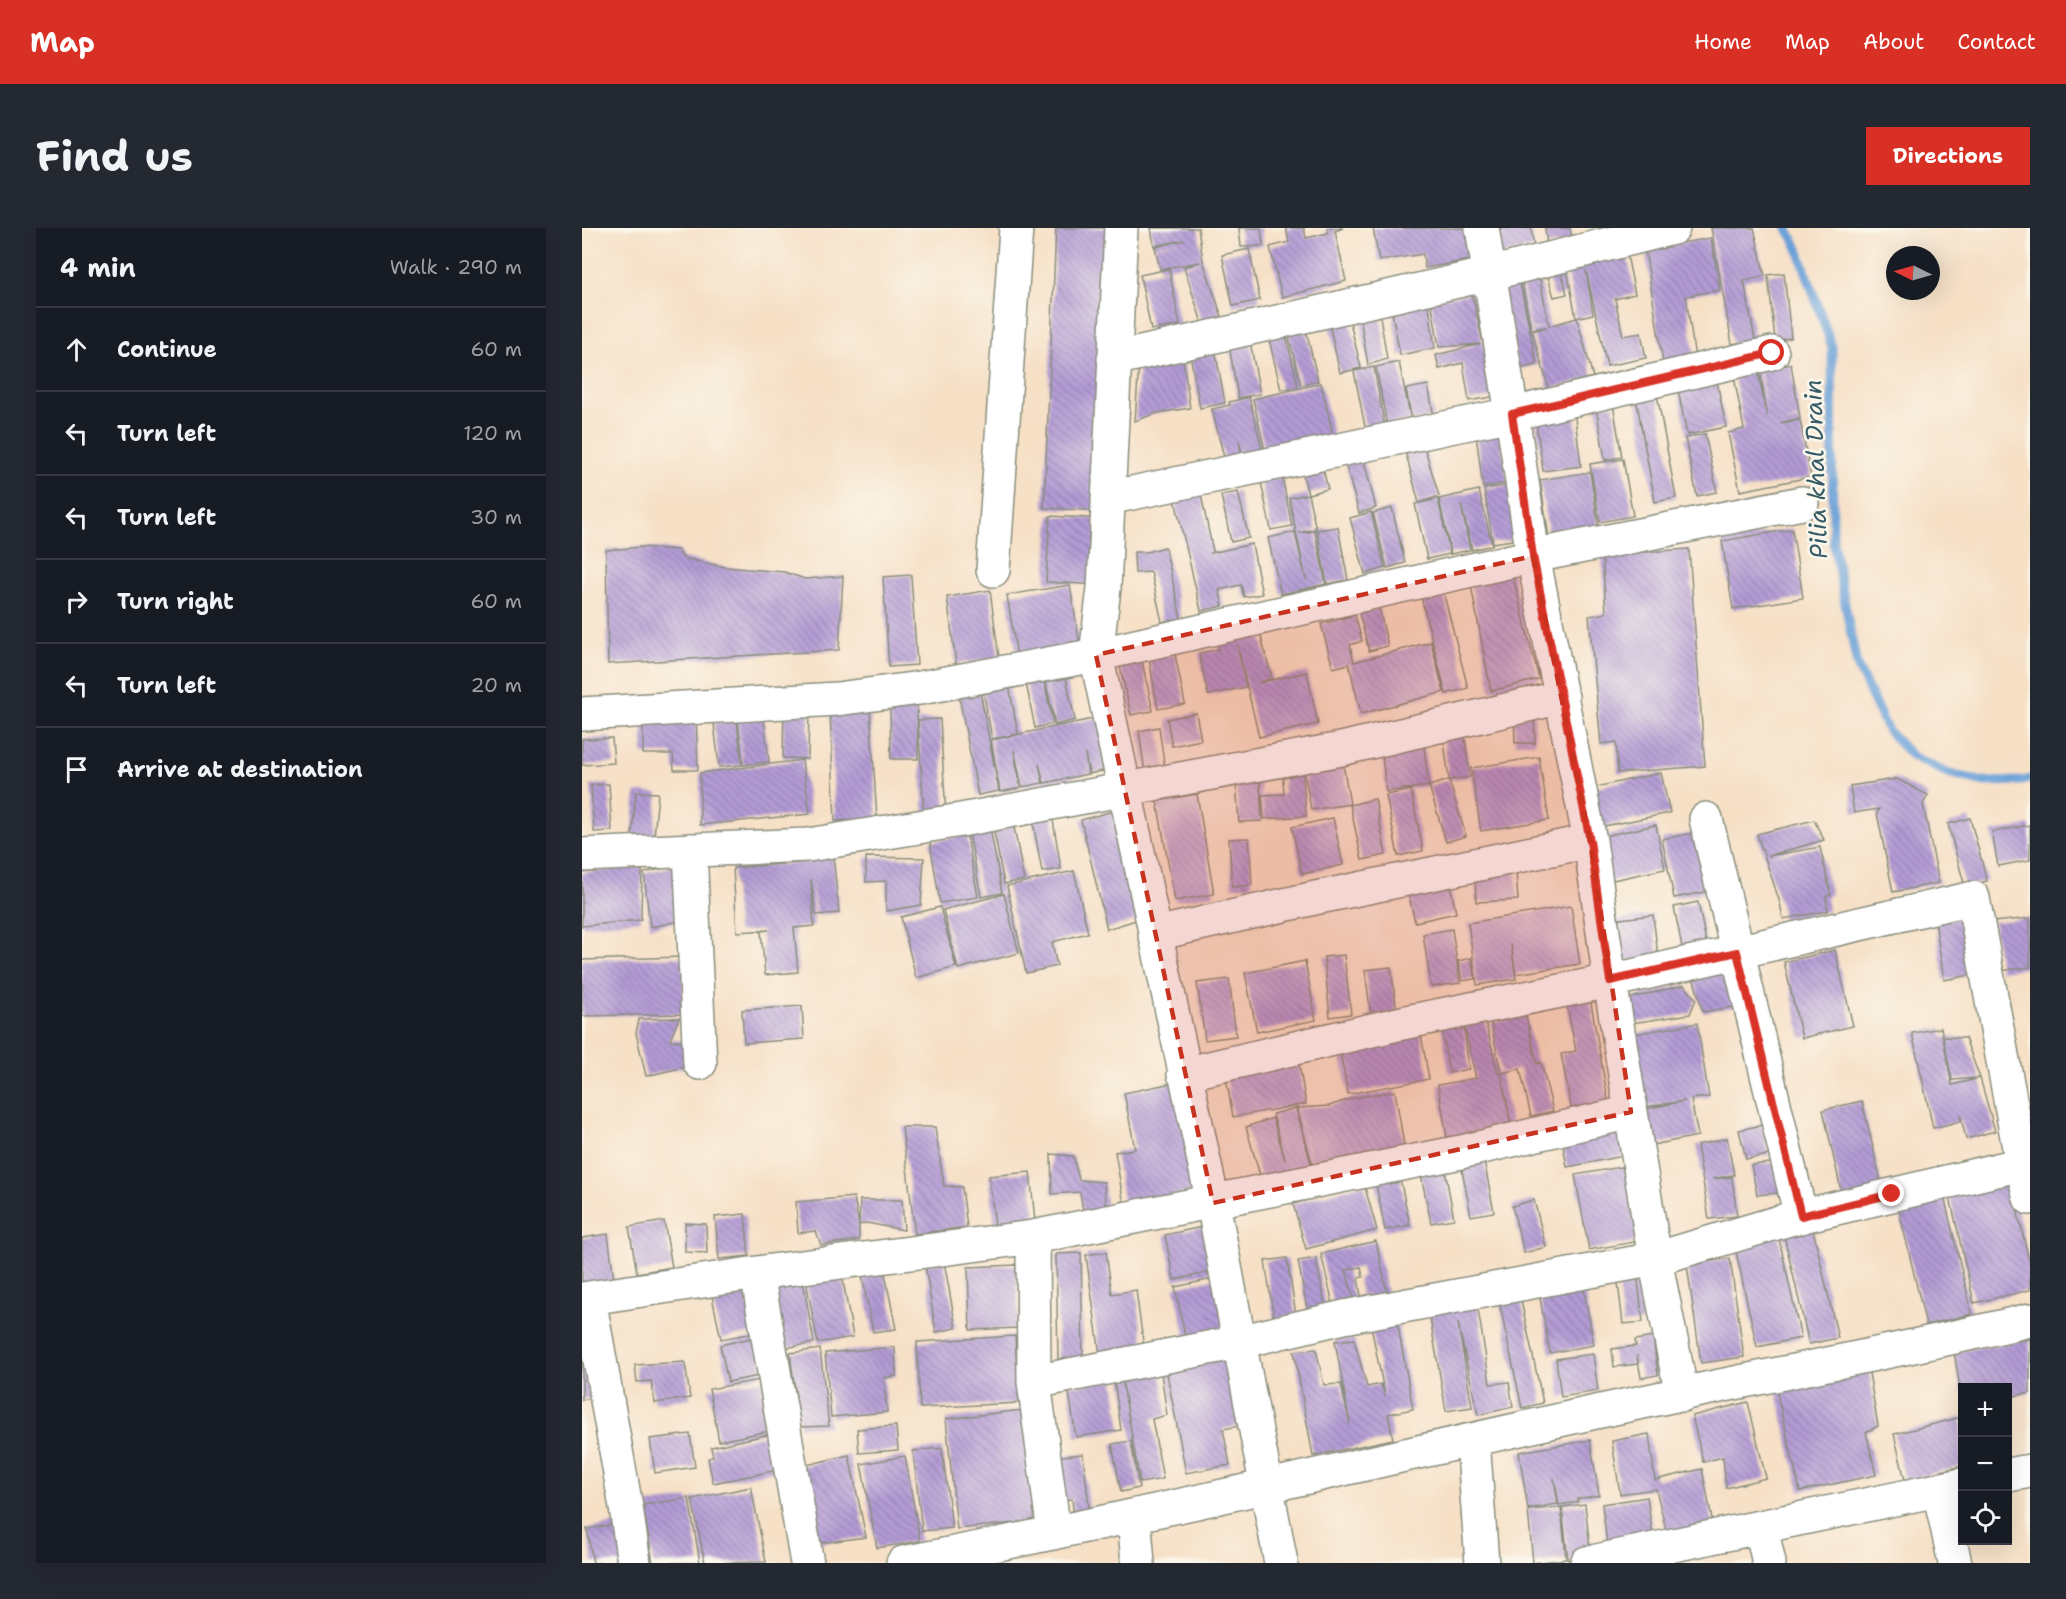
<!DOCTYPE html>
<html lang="en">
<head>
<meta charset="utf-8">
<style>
	:root { --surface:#171b24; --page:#242831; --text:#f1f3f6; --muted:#9ea1a6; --line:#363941; --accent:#d93025 }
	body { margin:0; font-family:"Shantell Sans",sans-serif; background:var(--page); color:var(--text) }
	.controls { position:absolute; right:18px; bottom:18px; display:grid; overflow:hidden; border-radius:0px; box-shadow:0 6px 24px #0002 }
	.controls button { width:54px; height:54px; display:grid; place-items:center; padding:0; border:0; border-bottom:2px solid var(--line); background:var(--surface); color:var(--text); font:30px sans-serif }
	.compass { position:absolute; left:1304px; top:18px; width:54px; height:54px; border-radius:50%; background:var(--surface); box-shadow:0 6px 24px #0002; rotate:275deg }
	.stop { position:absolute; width:18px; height:18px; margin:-14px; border:4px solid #d93025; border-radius:50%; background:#fff }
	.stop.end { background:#d93025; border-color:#fff; box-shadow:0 2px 6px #0008 }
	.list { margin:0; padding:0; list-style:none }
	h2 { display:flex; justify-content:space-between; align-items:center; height:78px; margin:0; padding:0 24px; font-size:26px }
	h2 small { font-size:20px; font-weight:400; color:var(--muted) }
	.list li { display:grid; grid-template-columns:39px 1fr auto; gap:18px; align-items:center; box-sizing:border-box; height:84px; padding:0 24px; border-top:2px solid var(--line) }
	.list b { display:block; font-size:22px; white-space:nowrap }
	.list em { font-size:20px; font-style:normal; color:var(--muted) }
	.icon { flex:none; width:33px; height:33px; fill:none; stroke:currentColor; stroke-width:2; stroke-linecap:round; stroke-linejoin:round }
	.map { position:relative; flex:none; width:1448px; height:1335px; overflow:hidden; border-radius:0px }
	header { display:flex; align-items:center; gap:36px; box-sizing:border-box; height:84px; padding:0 30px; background:var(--accent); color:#fff }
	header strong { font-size:28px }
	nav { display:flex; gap:33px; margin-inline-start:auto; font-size:21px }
	.intro { display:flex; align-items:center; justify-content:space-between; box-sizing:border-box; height:144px; padding:0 36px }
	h1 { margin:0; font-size:42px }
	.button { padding:15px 27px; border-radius:0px; background:var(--accent); color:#fff; font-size:21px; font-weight:700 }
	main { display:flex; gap:36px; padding:0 36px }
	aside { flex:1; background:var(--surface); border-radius:0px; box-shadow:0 6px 24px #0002 }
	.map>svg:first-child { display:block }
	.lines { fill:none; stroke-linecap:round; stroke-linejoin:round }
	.stream { stroke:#6ba1d8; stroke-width:9 }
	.building { fill:url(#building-back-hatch) }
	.minor-casing { stroke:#8a8e7d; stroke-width:36 }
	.minor { stroke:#fff; stroke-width:33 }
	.route { stroke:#d93025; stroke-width:8 }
	.marked { fill:#c8321e; fill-opacity:0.2; stroke:#c8321e; stroke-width:4.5; stroke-dasharray:12 8; stroke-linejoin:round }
	.labels { text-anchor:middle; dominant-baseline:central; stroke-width:5; stroke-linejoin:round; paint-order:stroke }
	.water-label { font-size:24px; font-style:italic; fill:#365b65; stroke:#fbf7ec }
</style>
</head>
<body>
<header>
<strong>Map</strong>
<nav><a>Home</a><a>Map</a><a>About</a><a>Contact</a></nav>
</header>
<div class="intro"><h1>Find us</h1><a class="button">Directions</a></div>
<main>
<aside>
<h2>4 min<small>Walk · 290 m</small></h2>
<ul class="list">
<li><svg class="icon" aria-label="ahead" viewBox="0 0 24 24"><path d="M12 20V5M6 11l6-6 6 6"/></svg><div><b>Continue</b></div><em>60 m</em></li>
<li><svg class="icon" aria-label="left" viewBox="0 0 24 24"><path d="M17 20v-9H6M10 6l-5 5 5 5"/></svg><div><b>Turn left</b></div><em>120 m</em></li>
<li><svg class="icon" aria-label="left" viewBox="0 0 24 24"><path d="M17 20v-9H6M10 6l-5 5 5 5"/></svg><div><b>Turn left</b></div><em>30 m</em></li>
<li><svg class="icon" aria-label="right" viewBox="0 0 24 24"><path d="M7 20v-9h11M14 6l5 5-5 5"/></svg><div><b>Turn right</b></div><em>60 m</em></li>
<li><svg class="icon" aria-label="left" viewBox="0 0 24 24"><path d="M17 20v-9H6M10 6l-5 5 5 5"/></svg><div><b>Turn left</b></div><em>20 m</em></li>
<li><svg class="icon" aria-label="arrive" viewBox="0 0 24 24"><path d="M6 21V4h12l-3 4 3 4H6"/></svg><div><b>Arrive at destination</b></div></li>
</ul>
</aside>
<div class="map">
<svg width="1448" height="1335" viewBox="0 0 1448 1335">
	<defs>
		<pattern id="building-back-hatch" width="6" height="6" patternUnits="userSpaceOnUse" patternTransform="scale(1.5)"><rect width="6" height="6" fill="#b49bd5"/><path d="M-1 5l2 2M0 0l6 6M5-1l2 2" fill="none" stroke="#9280ae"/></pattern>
	</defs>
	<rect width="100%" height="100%" fill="#fbf7ec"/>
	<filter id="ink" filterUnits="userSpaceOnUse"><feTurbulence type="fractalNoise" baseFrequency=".0167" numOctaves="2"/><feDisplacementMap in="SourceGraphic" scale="12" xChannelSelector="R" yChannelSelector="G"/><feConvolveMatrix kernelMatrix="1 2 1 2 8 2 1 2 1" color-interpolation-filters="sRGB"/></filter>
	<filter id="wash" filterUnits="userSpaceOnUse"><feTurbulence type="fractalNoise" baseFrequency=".008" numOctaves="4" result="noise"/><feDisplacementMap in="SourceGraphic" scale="24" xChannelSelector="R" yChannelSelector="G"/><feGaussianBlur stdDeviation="1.35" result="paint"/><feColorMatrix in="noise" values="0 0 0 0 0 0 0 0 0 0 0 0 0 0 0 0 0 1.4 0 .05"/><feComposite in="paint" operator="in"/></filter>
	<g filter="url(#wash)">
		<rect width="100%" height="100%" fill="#f6e0c6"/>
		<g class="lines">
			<path class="stream" d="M1205,0L1215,18L1250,119L1251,314L1275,437L1306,503L1330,528L1365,545L1402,554L1440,553L1448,551"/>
		</g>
		<g id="blocks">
			<path class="building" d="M474,0H534L521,283L462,280Z
				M569,0H616L621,33L640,89L620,95L602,39L618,34L578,41L573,19L602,12L572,18Z
				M657,0H679L681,18L659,19Z
				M704,0H722L724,10L746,5L745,0H761L753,3L764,53L700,69L688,19L707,14Z
				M791,0H882L888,32L843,40L841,26L797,33Z
				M914,0H949L952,20L918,26Z
				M963,0H988L991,14L965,17Z
				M1129,0H1172L1183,48L1162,53L1173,112L1150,116Z
				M1129,10L1138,62L1104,68L1113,130L1081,135L1063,21Z
				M667,21L678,72L651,78L640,27Z
				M1045,27L1053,66L1033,71L1041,108L1059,105L1064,130L1025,138L1004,42L1011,86L994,90L985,41Z
				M587,41L598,97L569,102L558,47Z
				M980,45L985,66L972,69L966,49Z
				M1202,45L1209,110L1193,112L1186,47Z
				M958,51L967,98L995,90L1011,149L967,161L950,103L965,99L949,101L940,54Z
				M938,55L955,137L936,141L919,59Z
				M890,65L901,115L910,169L887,173L881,135L857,141L854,127L898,116L857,119L849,72Z
				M846,72L853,120L818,127L809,79Z
				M797,82L805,131L786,137L777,84Z
				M767,90L779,140L758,145L747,95Z
				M723,98L736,153L719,157L705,102Z
				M703,103L716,158L699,162L686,107Z
				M668,113L678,166L656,170L647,117Z
				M633,121L643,175L618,180L608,126Z
				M600,124L608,180L575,185L553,193L557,136Z
				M817,134L829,192L805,197L794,139Z
				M1209,136L1218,190L1198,195L1218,192L1229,249L1158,263L1146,205L1162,201L1151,144L1175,139L1185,188L1178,142Z
				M792,139L803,200L784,204L772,143Z
				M1134,149L1144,199L1105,207L1095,157Z
				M739,155L752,211L684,227L671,171Z
				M846,157L852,189L830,193L824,161Z
				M1075,166L1094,270L1073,274L1054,170Z
				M667,169L681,224L661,229L657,213L660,229L643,233L630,181L648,177L647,174Z
				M1031,176L1040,229L1023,232L1014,178Z
				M992,182L999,238L961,243L953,187Z
				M918,204L926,255L901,259L894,207Z
				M1123,206L1135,264L1115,268L1103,210Z
				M843,221L857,268L837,275L824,226Z
				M781,229L794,280L777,285L763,235Z
				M1041,231L1051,288L1018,294L1008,236Z
				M740,237L746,261L726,266L720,243Z
				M1008,244L1017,301L967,309L958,252Z
				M700,249L710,298L689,302L679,254Z
				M928,257L937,311L911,315L902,261Z
				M897,262L910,317L890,322L879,276L888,322L869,326L857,271Z
				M656,264L667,310L649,314L639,267Z
				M726,266L734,301L717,305L733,303L744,356L699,366L686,310L713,304L724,352L707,270Z
				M619,267L631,323L629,325L670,316L680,366L662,369L659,357L637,362L641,378L619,383L593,272Z
				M856,271L868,326L845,331L833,276Z
				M810,280L823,335L805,340L791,285Z
				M789,284L803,340L783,346L768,290Z
				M468,288L522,291L518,357L464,354Z
				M756,299L766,352L745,356L735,302Z
				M1210,301L1221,370L1151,381L1140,313Z
				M60,319L96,322L101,330L143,339L202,344L223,351L261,348L257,422L26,436L24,322Z
				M583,319L599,390L580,394L569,344L553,345L552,324H565Z
				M1107,321L1123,538L1036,545L1034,514L1019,516L1007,388L1024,385L1020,327Z
				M929,341L957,451L909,463L888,352Z
				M329,347L335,437L307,439L301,349Z
				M488,357L498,418L435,428L425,367Z
				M408,362L417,430L374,436L365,369Z
				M861,363L886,460L864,466L839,369Z
				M797,380L806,418L787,423L777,385Z
				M773,387L780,413L768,417L772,434L849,414L862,464L779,486L767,436L751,440L739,396Z
				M676,398L690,450L676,455L725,444L736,496L677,509L655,416L664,459L626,467L617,425L637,421L634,408Z
				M593,426L603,476L576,481L567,431Z
				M559,429L571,483L549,487L537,434Z
				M482,441L493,492L473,497L462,446Z
				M461,446L471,496L453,500L443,450Z
				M427,457L436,506L410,511L401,462Z
				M398,463L417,563L396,567L377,468Z
				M308,478H335L336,531H309Z
				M288,480L295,591L253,593L248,482Z
				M952,481L953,515H933L932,482Z
				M202,482L227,483L226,531L201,530Z
				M614,485L619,512L590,518L585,491Z
				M114,486L116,542H92L91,526H61V494Z
				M525,488L537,539L507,546L503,526L506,546L462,555L457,536L461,555L440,559L432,522L438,560L418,564L409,512Z
				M182,490L187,534L161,537L156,493Z
				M358,491L364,586L342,587L336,492Z
				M155,493L160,537L137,539L132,495Z
				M881,496L888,549L867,552L860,498Z
				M577,499L583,542L563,545L557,503Z
				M30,510L32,535L0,537V511Z
				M841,512L847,558L804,564L799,517Z
				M957,529L967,592L899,603L889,540Z
				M760,530L768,576L729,582L721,537Z
				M220,532L228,586L118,597V545Z
				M720,537L724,588L682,591L680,567L702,566L700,539Z
				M1079,545L1088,585L1017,599L1009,560Z
				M1313,550L1346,567L1341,576L1357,655L1311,664L1295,585L1297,581L1272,585L1268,558L1313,551Z
				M867,552L884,608L864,614L847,558Z
				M678,553L680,593L657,594L654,555Z
				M27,556L30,603L12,604L9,557Z
				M829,562L841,623L816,628L804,567Z
				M54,564L76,565L72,609L50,607Z
				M615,566L632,666L593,673L575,573Z
				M793,571L804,627L780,632L768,577Z
				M469,580L479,641L460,644L449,583Z
				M542,580L567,688L525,701L499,592Z
				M751,590L761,637L720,646L710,599Z
				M1388,590L1405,653L1383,659L1366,596Z
				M1232,592L1242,612L1186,628L1238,619L1249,667L1244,668L1246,683L1201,691L1198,675L1175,606Z
				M431,594L442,652L422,656L411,598Z
				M1074,597L1083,641L1026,653L1017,609Z
				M1448,597V632L1416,638L1410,604Z
				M408,599L420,665L399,669L387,604Z
				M1116,604L1128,663L1092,670L1080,611Z
				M385,607L396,669L358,675L348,614Z
				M667,610L670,657L650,659L647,611Z
				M251,627L257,685L234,687L229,651L232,698L212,700L216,744L183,747L179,703L187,702L155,704L151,640L228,634L227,629Z
				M284,629L342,630L339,677L304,683V653L284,654Z
				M98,636L99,693L68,699L62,645Z
				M60,638L59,692L0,698V645Z
				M492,643L506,705L470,714L475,738L444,745L425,658Z
				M934,644L936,672L894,674L893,647Z
				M867,651L874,685L833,694L825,660Z
				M422,666L437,725L376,741L361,682Z
				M1116,674L1124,714L1100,719L1092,679Z
				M989,678L998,736L934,746L929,716L934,751L895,757L886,695Z
				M358,679L374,739L334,750L319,689Z
				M1071,687L1076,728L1035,733L1030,692Z
				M1385,689L1394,746L1362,752L1353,693Z
				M1448,690V739L1418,743L1412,694Z
				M870,701L878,755L849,759L841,706Z
				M1253,722L1271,798L1220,810L1202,734Z
				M762,727L769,786L748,789L742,729Z
				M101,729L102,786L0,788V732Z
				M889,730L893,751L880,753L876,733Z
				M723,733L734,792L675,804L663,745Z
				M1147,736L1158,778L1121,784L1110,745Z
				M809,739L815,785L789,788L783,742Z
				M647,751L654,808L623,812L615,755Z
				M1102,757L1114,771L1108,786L1044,796L1041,772Z
				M1008,769L1027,878L990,884L979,826L994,823L984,773Z
				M220,778L222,811L162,815L160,782Z
				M902,788L916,845H919L929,897L865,910L856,857L894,850L881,792L887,841L867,845L858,791Z
				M944,788L955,836L959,834L971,883L949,888L938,841L919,845L909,795Z
				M97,790L88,812L104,813L103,839L64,848L54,805L57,791Z
				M1115,795L1127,869L1109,871L1116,908L1070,917L1063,881L1103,873L1063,879L1052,806Z
				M1359,800L1370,857L1398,850L1370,852L1361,809L1383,810L1398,850L1413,903L1384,911L1378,886L1379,893L1351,900L1330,805Z
				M839,806L847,851L766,866L756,813Z
				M715,825L724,876L651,889L643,844Z
				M600,853L621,962L542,977L533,924L553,921L542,865Z
				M813,863L823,923L731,939L715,880L747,878L771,870Z
				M1280,873L1301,962L1261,971L1241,882Z
				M714,880L730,939L679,951L664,899L691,890L703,932L691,886Z
				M1180,897L1187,927L1164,931L1157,902Z
				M320,899H353L362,958L380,959L385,999L333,1006Z
				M1038,900L1042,928L985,939L980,911Z
				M1145,910L1152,947L1130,951L1150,949L1155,988L1127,991L1115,917Z
				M469,926L491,928L497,952L522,954L525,987L502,989L498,964L470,966Z
				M901,927L912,984L889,988L878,932Z
				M1199,934L1205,964L1175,967L1169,937Z
				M1044,938L1058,1013L1007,1022L993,947Z
				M863,942L872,991L849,995L839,947Z
				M448,944L453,993L413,997L407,948Z
				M817,946L828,997L803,1002L793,951Z
				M1428,951L1448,1037V1062L1392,1075L1367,965Z
				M782,956L795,1002L724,1021L711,976Z
				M1362,968L1390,1086L1344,1097L1316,978Z
				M272,969L277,997V1012L239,1017L234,1003L216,1005L214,974Z
				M278,972H320L322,1002L285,995L277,997Z
				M952,972L964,1019L942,1025L930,978Z
				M163,986L167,1028L137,1031L133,989Z
				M82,993L90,1039L55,1045L47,999Z
				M103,995L124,996L125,1025L103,1024Z
				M629,997L638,1042L592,1052L583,1007Z
				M1230,997L1256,1110L1227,1116L1201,1003Z
				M1195,1001L1219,1110L1175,1119L1151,1010Z
				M26,1006L32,1052L0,1056V1010Z
				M794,1013L808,1078L788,1082L785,1067L779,1068L776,1050L781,1049L779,1039L764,1042L773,1075L752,1080L739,1026Z
				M524,1024L530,1066L554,1062L562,1121L518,1127L504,1027Z
				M499,1025L501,1131H476L474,1026Z
				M705,1030L714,1087L692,1091L683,1033Z
				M734,1030L745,1087L727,1091L716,1033Z
				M1148,1030L1162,1129L1119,1135L1105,1037Z
				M362,1033L374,1100L354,1104L343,1037Z
				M301,1036L314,1101L291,1104L278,1037Z
				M434,1037L437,1100L388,1102L386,1039Z
				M259,1041L271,1109L236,1115L223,1048Z
				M1055,1045L1061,1094L1041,1096L1035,1047Z
				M220,1047L232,1115L203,1120L190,1053Z
				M640,1049L651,1102L604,1112L593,1059Z
				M162,1053L172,1105L139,1111L128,1059Z
				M1001,1057L1012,1117L968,1125L957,1065Z
				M937,1063L961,1175L940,1180L916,1068Z
				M895,1075L908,1156L927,1154L931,1179L896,1187L876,1095L890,1179L864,1183L847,1084Z
				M0,1093L18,1168L0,1172Z
				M815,1093L831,1181L806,1186L811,1211L731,1228L712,1123L734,1121L742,1157L759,1156L768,1196L753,1113L772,1111L785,1159L799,1156L803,1168L789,1098Z
				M433,1108L437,1175L338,1180L335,1114Z
				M174,1109L182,1147L146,1154L138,1117Z
				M1071,1109L1076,1147L1059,1150L1055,1127L1056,1136L1032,1139L1030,1121L1054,1118L1053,1112Z
				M1448,1111V1165L1426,1169V1160H1380L1379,1165L1372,1124Z
				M313,1119L314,1148L302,1150L305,1184L249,1189L243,1125Z
				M238,1121L247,1198L218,1199L208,1125Z
				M654,1121L668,1196L641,1201L648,1237L604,1245L583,1135Z
				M1011,1126L1016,1163L979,1169L974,1131Z
				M103,1134L108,1170L73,1175L69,1153L55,1154L53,1137Z
				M578,1138L585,1187L570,1191L581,1251L558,1255L539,1145Z
				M1286,1139L1296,1198L1284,1204L1294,1247L1218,1263L1194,1161Z
				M183,1151L193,1202L137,1213L127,1161Z
				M532,1152L539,1202L494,1209L486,1158Z
				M1166,1174L1184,1250L1144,1260L1141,1229L1121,1234L1110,1188Z
				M450,1181L462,1292L375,1301L364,1191Z
				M1380,1189V1238L1323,1252L1312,1206Z
				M314,1198L316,1222L277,1225L275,1201Z
				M193,1205L201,1241L131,1255L126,1230L131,1229L129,1219Z
				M108,1206L113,1239L73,1245L68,1211Z
				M1067,1206L1073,1252L1120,1241L1132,1301L1086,1310L1074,1261L1038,1266L1030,1213Z
				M1008,1212L1017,1267L995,1271L996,1274L977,1277L972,1250L976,1276L946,1281L937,1224Z
				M549,1213L557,1260L539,1264L530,1216Z
				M360,1220L370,1300L340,1303L331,1223Z
				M501,1226L508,1288L492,1290L490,1271L474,1273L470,1229Z
				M267,1227L284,1309L230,1316L216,1239Z
				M323,1228L338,1313L295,1320L279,1236Z
				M169,1259L184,1334L123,1335L110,1271Z
				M1065,1269L1072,1316L1026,1323L1020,1276Z
				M107,1270L118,1335H71L61,1277Z
				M1003,1276L1009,1329L986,1332L980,1279Z
				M979,1279L984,1331L951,1335L946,1282Z
				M39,1295L47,1335H11L5,1301Z"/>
		</g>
	</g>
	<g filter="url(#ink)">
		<use href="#blocks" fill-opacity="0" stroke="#8a8e7d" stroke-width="1.5"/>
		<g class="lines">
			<g class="minor-casing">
				<path id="minor" d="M539,0L522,360L514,427L631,975L699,1335
					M532,131L907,46L1091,0
					M526,270L930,186L1190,125
					M411,342L434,0
					M0,486L255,471L338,460L514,427L951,328L1220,275
					M1124,591L1219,989
					M108,622L118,835
					M0,627L226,617L379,592L759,521L980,469
					M573,706L733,670L1008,613
					M602,846L820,795L1028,753L1008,613L951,328L930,186L900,0
					M1440,936L1448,970
					M451,1009L879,924L1049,884L1028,753L1391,670L1440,936L1204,992L1073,1031L1049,884
					M175,1045L225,1335
					M7,1070L44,1279L52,1335
					M0,1071L175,1045L451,1009L452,1154L472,1305
					M452,1154L657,1114L762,1089L1073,1031L1100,1167
					M891,1212L900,1335
					M1426,1247L1448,1243
					M1357,1262L1373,1335
					M552,1288L556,1335
					M1179,1299L1187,1335
					M321,1335C541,1293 759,1241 978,1192C1134,1157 1292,1129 1448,1092
					M1005,1335L1380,1257"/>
			</g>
			<use href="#minor" class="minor"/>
		</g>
	</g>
	<g class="lines" filter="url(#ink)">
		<path class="route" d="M1190,125L930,186L951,328L1008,613L1028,753L1155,724L1219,988L1310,966"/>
	</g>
	<path class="marked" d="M951,328L1008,613L1049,884L631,975L514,427Z"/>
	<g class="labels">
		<g class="water-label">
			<text transform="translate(1234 241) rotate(-92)">Pilia khal Drain</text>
		</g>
	</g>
</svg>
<div class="controls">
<button>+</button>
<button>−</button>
<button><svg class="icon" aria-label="locate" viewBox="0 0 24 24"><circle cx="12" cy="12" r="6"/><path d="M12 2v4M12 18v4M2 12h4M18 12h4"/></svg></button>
</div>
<svg class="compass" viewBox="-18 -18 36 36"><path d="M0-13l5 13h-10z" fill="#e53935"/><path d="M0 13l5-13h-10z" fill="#9ea1a6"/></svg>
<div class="stop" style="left:1190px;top:125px"></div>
<div class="stop end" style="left:1310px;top:966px"></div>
</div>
</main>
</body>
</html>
